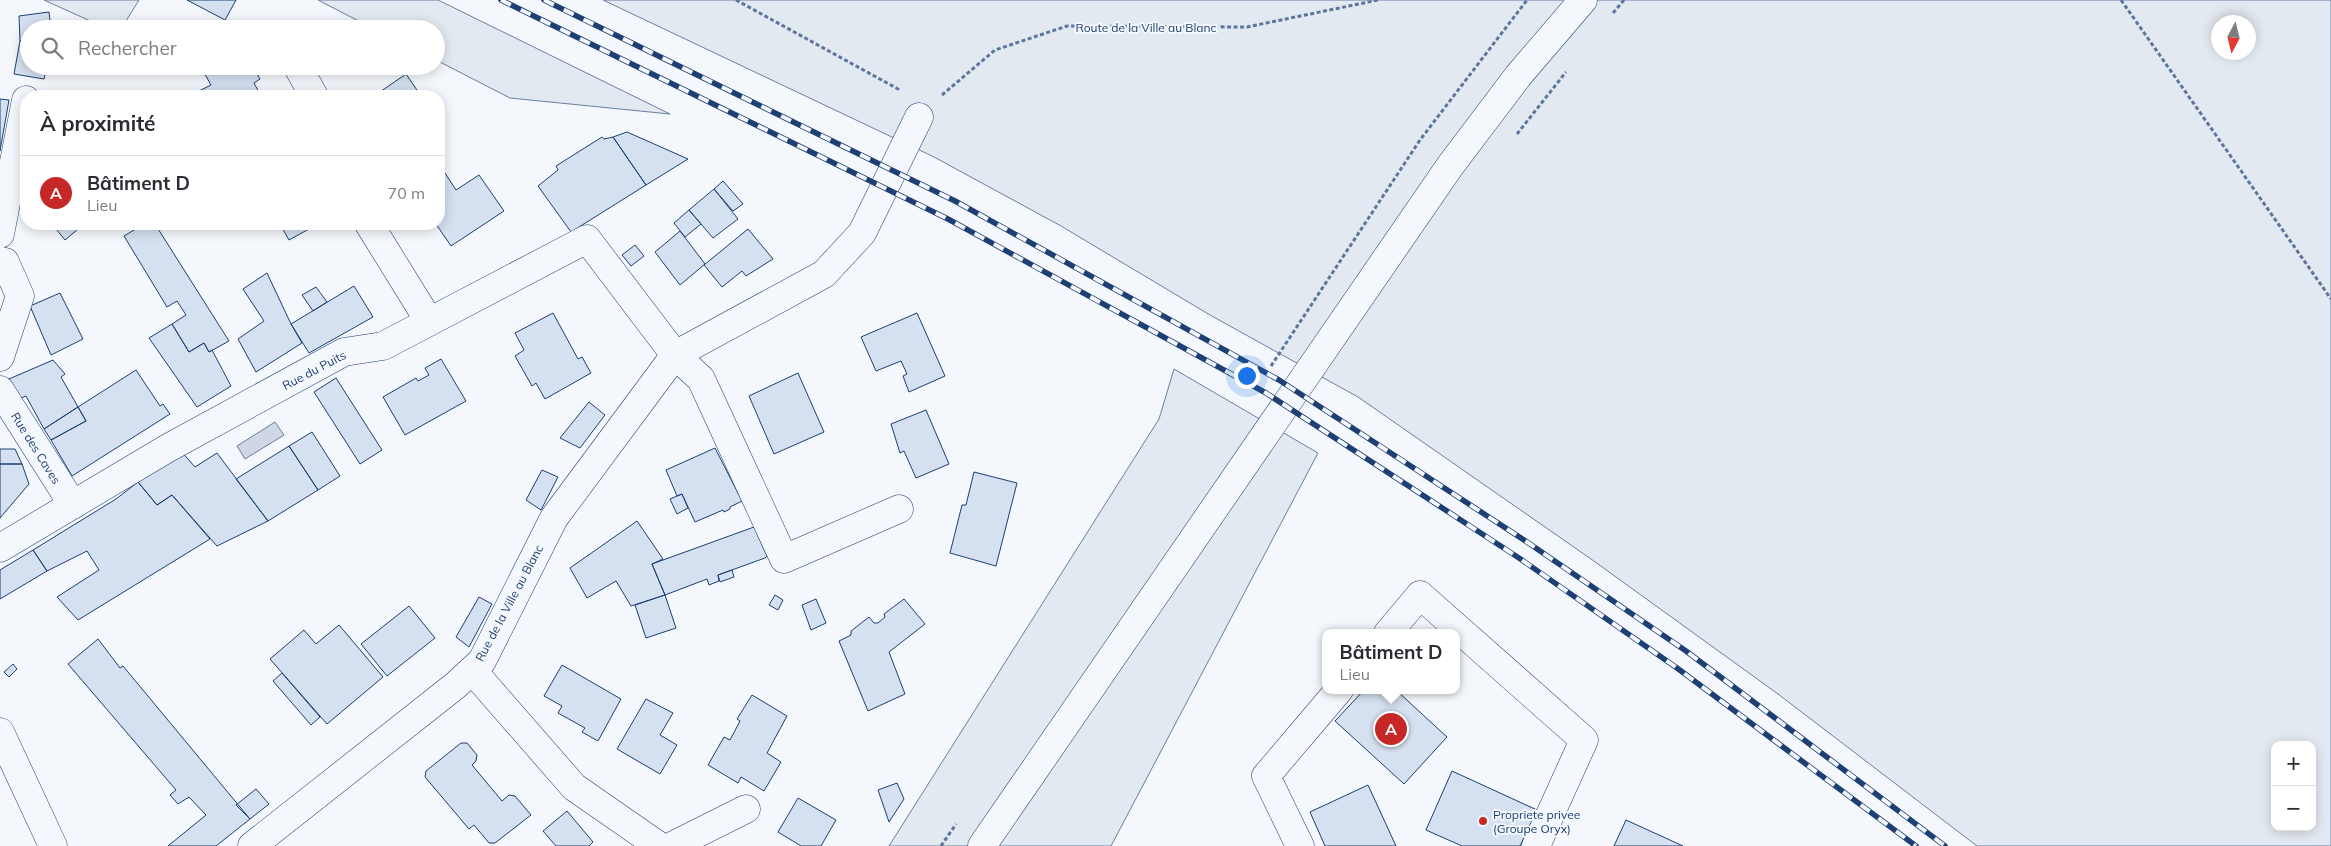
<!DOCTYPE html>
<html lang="fr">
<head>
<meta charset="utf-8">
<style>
	:root { --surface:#fff; --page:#f2f2f3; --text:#2b2b33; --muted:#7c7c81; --line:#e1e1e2; --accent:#c62828 }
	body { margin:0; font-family:Mulish,sans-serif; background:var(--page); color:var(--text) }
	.controls { position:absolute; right:15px; bottom:15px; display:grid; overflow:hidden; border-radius:10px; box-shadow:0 2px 12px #0003 }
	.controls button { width:45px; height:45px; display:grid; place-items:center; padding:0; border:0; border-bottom:1px solid var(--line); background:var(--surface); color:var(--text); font:25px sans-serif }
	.compass { position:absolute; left:2211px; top:15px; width:45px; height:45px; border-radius:50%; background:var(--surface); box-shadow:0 2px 12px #0003; rotate:187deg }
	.you { position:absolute; left:1246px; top:375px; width:18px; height:18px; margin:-12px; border:4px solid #fff; border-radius:50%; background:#1a73e8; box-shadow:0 0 0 8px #1a73e833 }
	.badge { display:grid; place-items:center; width:32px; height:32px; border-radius:50%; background:var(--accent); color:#fff; font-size:16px; font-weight:700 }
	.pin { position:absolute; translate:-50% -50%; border:2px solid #fff; box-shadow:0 1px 5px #0006 }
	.popup { position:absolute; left:1322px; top:629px; width:138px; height:65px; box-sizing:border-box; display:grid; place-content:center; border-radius:10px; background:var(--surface); filter:drop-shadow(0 1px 4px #0005); font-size:16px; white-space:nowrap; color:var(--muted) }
	.popup b { font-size:19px; color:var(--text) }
	.popup::after { content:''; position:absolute; left:50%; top:100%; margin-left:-10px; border:10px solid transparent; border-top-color:var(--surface) }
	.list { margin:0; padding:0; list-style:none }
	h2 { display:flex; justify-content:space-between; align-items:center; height:65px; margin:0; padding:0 20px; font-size:21px }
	h2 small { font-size:16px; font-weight:400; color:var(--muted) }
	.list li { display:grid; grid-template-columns:32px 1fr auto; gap:15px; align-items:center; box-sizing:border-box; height:75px; padding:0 20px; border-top:1px solid var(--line) }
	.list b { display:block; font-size:19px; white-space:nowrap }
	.list p { margin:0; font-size:16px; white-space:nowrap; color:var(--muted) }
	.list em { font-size:16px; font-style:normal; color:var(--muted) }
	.icon { flex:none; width:28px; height:28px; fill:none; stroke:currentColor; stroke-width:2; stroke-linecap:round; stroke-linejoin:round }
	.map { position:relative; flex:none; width:2331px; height:846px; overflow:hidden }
	.search { position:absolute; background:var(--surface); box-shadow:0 2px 12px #0003; left:20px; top:20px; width:425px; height:55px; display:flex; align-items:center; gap:12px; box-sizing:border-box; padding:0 18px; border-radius:28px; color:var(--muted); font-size:19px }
	.panel { position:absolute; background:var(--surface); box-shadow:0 2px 12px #0003; left:20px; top:90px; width:425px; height:140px; border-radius:20px }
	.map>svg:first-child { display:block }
	.green { fill:#e3e9f0; stroke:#687fa3; fill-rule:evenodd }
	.water { fill:#cfd7e4; stroke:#687fa3 }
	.building { fill:#d5e0f0; stroke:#1d3f73 }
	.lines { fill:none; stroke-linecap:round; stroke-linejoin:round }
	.minor-casing { stroke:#1d3f73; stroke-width:29 }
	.major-casing { stroke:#1d3f73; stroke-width:29 }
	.path { stroke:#5e769c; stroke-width:3; stroke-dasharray:4 2.5; stroke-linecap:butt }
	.minor { stroke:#f4f7fb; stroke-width:28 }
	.major { stroke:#f4f7fb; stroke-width:28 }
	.rail-casing { stroke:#1d3f73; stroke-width:5.5 }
	.rail { stroke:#f4f7fb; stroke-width:4; stroke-dasharray:11; stroke-linecap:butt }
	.poi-dot { fill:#c62828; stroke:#f4f7fb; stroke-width:2 }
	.labels { text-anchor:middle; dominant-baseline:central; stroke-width:4; stroke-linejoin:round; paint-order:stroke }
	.street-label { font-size:12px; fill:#1d3f73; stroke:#f4f7fb }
	.poi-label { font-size:12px; fill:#1d3f73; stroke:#f4f7fb; text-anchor:start }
</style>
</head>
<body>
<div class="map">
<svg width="2331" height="846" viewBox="0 0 2331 846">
	<rect width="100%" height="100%" fill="#f4f7fb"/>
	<path class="green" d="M44,0H139L121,29H108Z
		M318,0H438L670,114L510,98L436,60V29H374Z
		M603,0H2331V846H1977L1778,694L1591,559L1358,397L1210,315L1061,226L934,157ZM2218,22H2248V52H2218ZM2275,745H2312V827H2275Z
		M1174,369L1318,453L1111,846H889L1159,419Z"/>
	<path class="water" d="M275,422L284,435L245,459L237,446Z"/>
	<path class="building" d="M187,0H236L225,20Z
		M49,12L51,29H29V41H20L19,16Z
		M20,41H29V66H47L44,79L14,74Z
		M207,66H252L260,79L254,83L261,96H200L197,92L211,85L202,69Z
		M406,74L421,96H374Z
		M0,99L9,100L0,151Z
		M627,132L688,159L646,185L613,137Z
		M602,137L604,139L613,137L646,185L571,232L538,186L558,170L556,166Z
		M445,173L456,190L479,175L504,211L451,246L436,224H439V177Z
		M723,181L743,204L733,211L714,189Z
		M714,189L738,219L713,238L689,210Z
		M689,210L701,224L685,237L674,223Z
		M52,224H84L65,240Z
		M144,224H155L229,341L209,352L204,343L189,352L172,324L186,315L177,301L167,307L124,236Z
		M280,224H318L289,240Z
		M748,229L773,259L746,276L742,271L722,287L704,265Z
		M680,231L705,264L680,285L655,252Z
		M635,245L644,256L631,266L622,255Z
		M267,273L291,324L302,343L256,372L238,339L264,321L243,289Z
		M354,286L373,317L309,353L291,324Z
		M316,287L327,302L313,311L302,295Z
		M60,293L83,339L51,355L30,306Z
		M553,313L578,359L582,357L591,373L545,399L536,383L532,386L515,356L524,350L515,333Z
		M917,313L945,376L909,392L903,376L907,374L901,361L876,371L861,337Z
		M172,324L189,352L204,343L209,352L212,350L231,386L197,407L149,338Z
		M441,359L466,401L405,435L383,397L416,378L418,381L429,375L425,368Z
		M53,360L65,374L61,377L78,407L44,429L26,396L19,399L9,379Z
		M136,370L160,406L163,404L170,414L72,476L51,440L86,421L78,407Z
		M798,373L824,432L774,454L749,396Z
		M336,378L382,450L360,464L314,392Z
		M589,402L605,415L580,448L560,438Z
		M78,407L86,421L51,440L44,429Z
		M926,410L949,464L916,478L904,451L900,453L891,424Z
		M312,432L340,476L318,490L289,446Z
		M289,446L318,490L268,521L236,479Z
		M715,448L742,501L730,507V509L724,512L723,510L695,522L682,494L677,496L666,470Z
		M0,449H15L22,464H0Z
		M181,451L195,467L217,453L268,521L217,546L172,495L157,505L138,482Z
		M0,464H22L29,484L0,518Z
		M542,470L558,477L541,510L526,500Z
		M974,472L1017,483L996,566L950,553L962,505H966Z
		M138,482L157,505L172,495L210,539L78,620L57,597L99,570L87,551L47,571L33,550L116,499Z
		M682,494L688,508L677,514L670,499Z
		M637,521L663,559L652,564L665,595L631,606L616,581L587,598L570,568Z
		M754,527L767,556L765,558L718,575L719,581L709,585L707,579L665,595L652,564Z
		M33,550L47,571L0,599V570Z
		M732,570L734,577L720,582L718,575Z
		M665,595L676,628L646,638L635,605Z
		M775,595L783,600L778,610L769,605Z
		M479,597L492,604L469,647L456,637Z
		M816,599L826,623L811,630L802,605Z
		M904,599L925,624L889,652L905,694L868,711L839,641L851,635V631L869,617L874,623H878L885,617L884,614Z
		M409,606L435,638L387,676L361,644Z
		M339,625L383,677L327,724L270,659L304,630L316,644Z
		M98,639L120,668L123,666L250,819L216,846H168L206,815L189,797L178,804L170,795L176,790L68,664Z
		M13,664L17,669L9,677L4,672Z
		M562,665L621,699L598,741L582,732L585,728L558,713L562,706L544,696Z
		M282,673L320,717L311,725L273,681Z
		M1364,690H1396L1447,737L1404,784L1335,721Z
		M752,695L787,716L767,753L781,762L764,791L741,777L738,783L708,765L724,737L730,740L740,721L737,719Z
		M646,699L673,713L660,735L677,745L660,774L617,749Z
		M461,743H467L477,755L476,761L472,765L502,801L509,795L515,796L531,815L495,843H489L474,825L469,829L425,777L426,771Z
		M1452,771L1537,810L1520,846H1462L1426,830Z
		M897,783L904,799L889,822L878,790Z
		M1368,785L1396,846H1325L1310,812Z
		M256,789L269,804L250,819L236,805Z
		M798,798L836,820L821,846H801L778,832Z
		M567,811L593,842L589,846H556L543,831Z
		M1626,820L1683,846H1614Z"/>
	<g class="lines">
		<g class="minor-casing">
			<path id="minor" d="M299,66V69L314,96
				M369,224L429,321
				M0,234L26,100
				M0,261L5,262L20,296L0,357
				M0,390L73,505
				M0,548L168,448L344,352L383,346L587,239L675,355L701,379L784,559L899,509
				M1388,633L1420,595L1584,740L1536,846
				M472,670L574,787L659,846
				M0,732L53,846
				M252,846L456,685L482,661L554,518L675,355L824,274L862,233L919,117
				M672,846L746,809
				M1300,846L1266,776L1339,690"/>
		</g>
		<g class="major-casing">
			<path id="major" d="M982,846L1450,166L1518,76L1583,0"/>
		</g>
		<path class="path" d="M736,0L898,89L900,92
			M2121,0L2331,299
			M1613,13L1624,0
			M942,95L995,50L1067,26L1247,27L1378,0
			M1517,134L1566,72
			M1271,366L1420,140L1527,0
			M941,846L956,824"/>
		<use href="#minor" class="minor"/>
		<use href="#major" class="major"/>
		<g class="rail-casing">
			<path id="rail" d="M501,0L948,219L1266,393L1519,558L1677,668L1916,846
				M544,0L955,201L1279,380L1527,542L1686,651L1945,846"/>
		</g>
		<use href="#rail" class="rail"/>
	</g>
	<circle class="poi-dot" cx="1483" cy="821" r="5"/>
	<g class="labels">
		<g class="street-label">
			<text x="1146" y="27">Route de la Ville au Blanc</text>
			<text transform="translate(314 370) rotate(-28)">Rue du Puits</text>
			<text transform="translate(36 448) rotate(58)">Rue des Caves</text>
			<text transform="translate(509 603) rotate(-62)">Rue de la Ville au Blanc</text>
		</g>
		<g class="poi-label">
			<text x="1493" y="814">Propriete privee<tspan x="1493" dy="14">(Groupe Oryx)</tspan></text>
		</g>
	</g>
</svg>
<div class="controls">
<button>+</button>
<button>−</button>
</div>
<svg class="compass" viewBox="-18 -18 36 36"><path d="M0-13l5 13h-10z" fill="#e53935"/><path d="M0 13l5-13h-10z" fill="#7c7c81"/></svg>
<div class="you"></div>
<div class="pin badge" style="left:1391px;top:729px">A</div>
<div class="popup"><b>Bâtiment D</b>Lieu</div>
<div class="search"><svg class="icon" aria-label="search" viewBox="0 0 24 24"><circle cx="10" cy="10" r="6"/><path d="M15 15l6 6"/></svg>Rechercher</div>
<section class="panel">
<h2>À proximité<small></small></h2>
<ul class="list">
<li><span class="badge">A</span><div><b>Bâtiment D</b><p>Lieu</p></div><em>70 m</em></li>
</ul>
</section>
</div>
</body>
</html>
